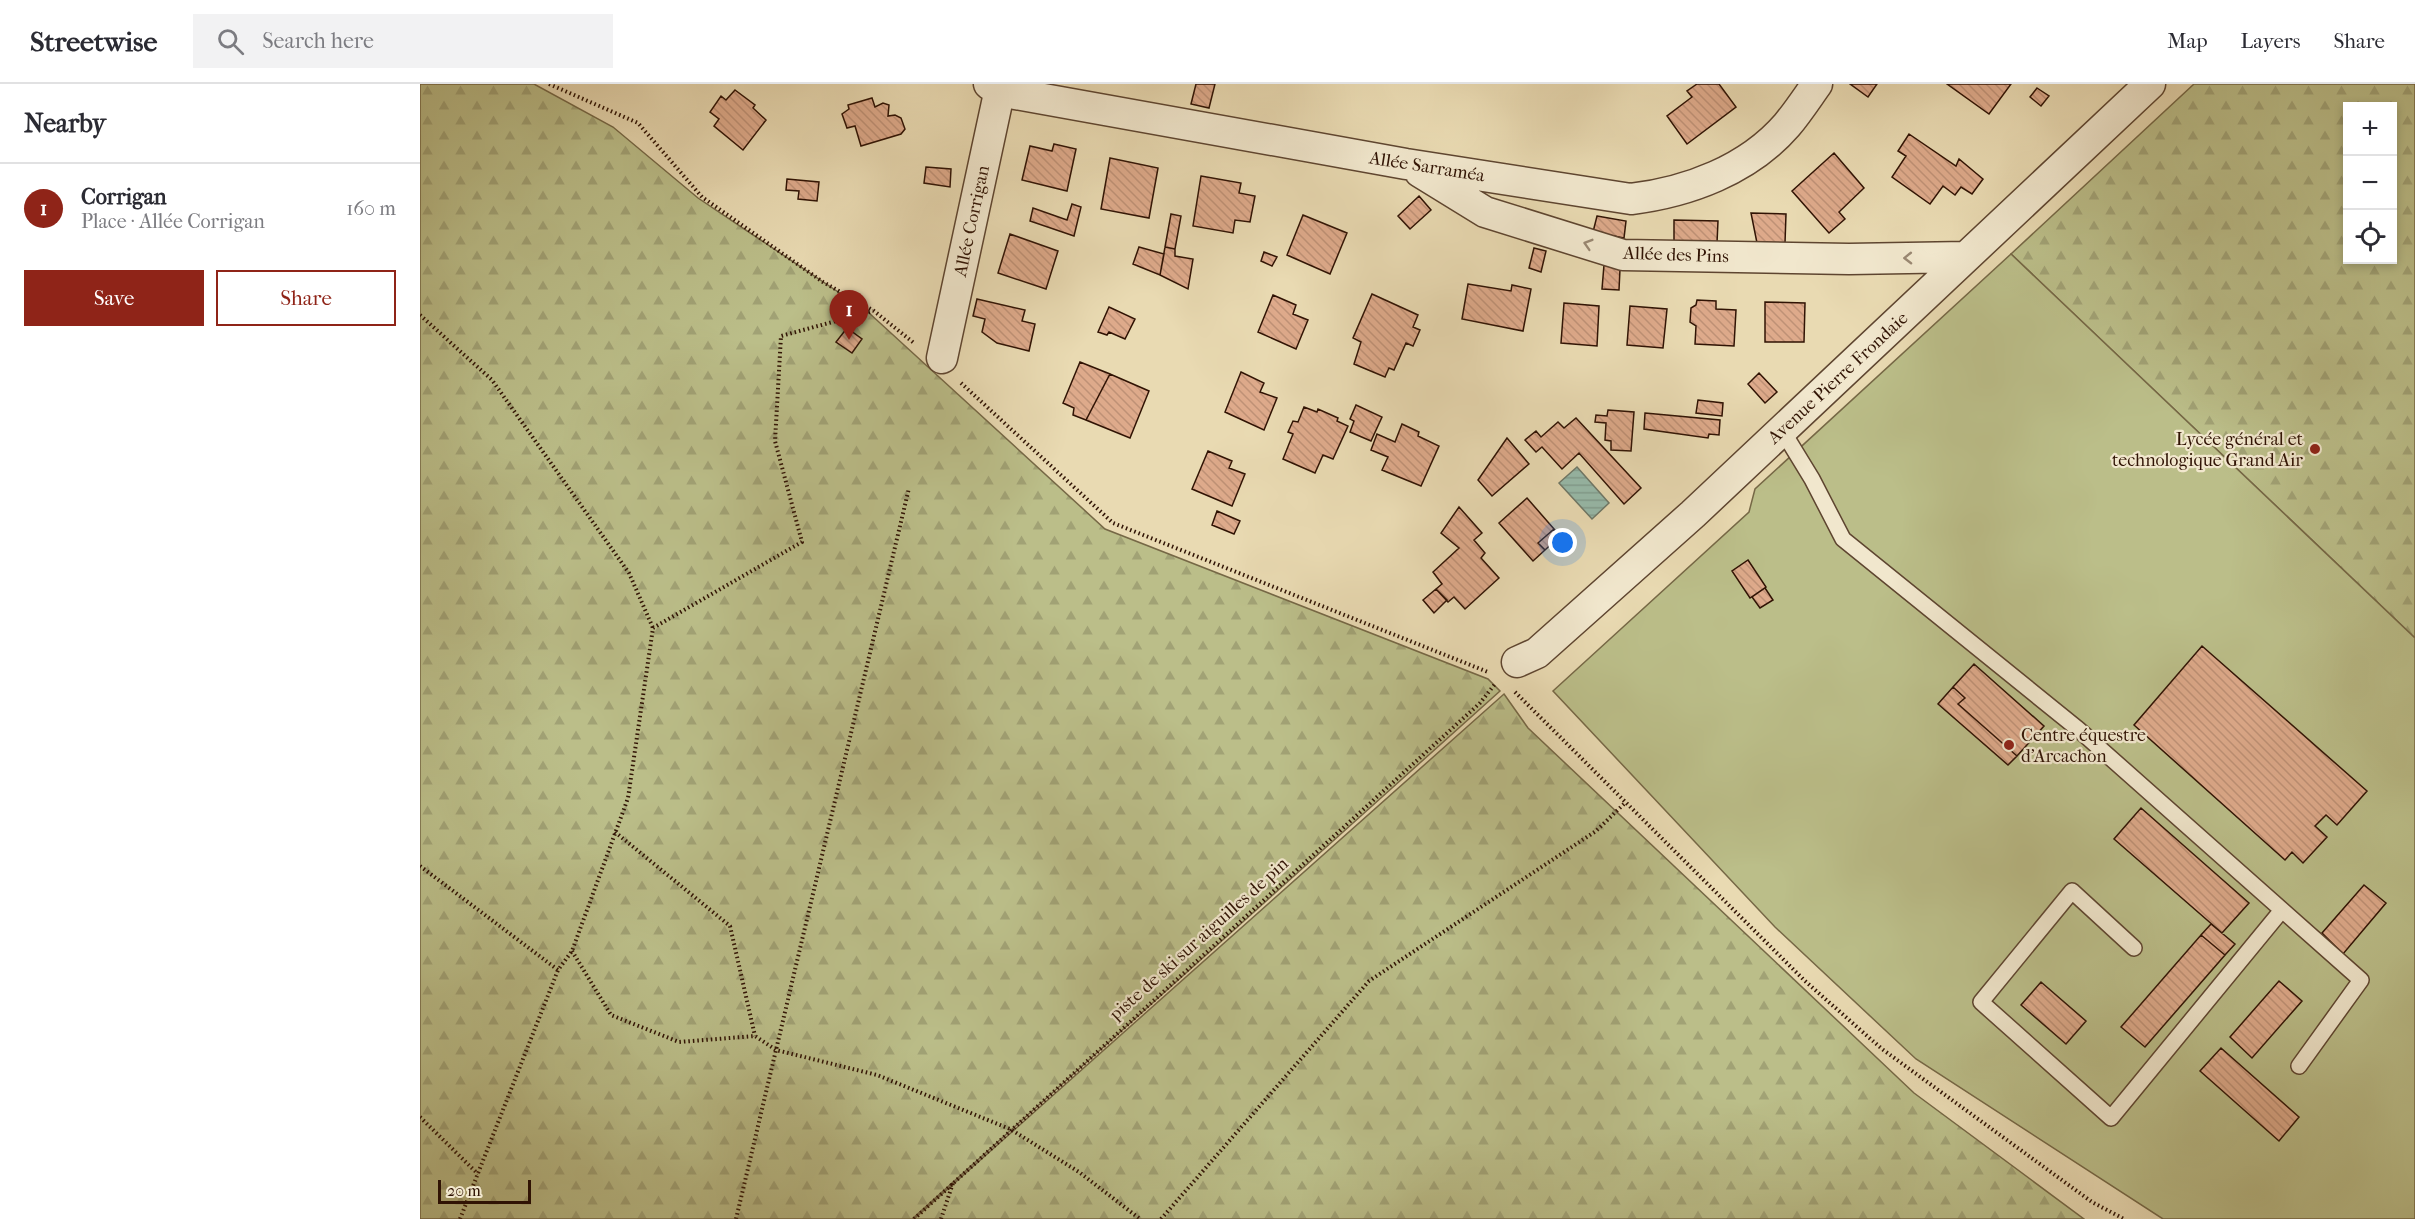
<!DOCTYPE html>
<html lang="en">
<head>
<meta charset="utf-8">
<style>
	:root { --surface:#fff; --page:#f2f2f3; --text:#2b2b33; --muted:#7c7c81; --line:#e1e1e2; --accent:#8f2418 }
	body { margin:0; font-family:"IM FELL French Canon",serif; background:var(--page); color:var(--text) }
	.controls { position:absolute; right:18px; top:18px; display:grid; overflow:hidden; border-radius:0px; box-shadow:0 3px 9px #0003 }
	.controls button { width:54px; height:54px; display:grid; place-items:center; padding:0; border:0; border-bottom:2px solid var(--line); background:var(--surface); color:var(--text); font:30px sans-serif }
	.scale { position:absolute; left:18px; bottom:15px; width:93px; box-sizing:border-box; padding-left:6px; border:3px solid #301304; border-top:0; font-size:16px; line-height:21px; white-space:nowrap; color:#301304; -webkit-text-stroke:4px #f1e7cd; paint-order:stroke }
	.you { position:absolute; left:1143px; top:459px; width:21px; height:21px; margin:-15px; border:4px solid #fff; border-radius:50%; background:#1a73e8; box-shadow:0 0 0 9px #1a73e833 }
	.badge { display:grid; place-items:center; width:39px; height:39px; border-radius:50%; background:var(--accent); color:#fff; font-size:20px; font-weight:700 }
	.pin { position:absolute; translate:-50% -50px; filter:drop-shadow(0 2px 3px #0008) }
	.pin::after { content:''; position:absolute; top:32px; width:21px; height:18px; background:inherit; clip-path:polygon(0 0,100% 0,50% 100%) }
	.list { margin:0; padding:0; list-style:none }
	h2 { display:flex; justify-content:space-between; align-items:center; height:78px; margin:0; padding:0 24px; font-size:26px }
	h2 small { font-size:20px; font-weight:400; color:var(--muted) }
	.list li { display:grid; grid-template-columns:39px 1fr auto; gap:18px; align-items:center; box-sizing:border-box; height:90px; padding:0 24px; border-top:2px solid var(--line) }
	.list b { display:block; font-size:22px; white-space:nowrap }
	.list p { margin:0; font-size:20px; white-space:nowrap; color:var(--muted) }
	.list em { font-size:20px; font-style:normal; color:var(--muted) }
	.actions { display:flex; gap:12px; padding:18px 24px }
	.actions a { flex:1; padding:14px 0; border:2px solid var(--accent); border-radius:0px; text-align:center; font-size:21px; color:var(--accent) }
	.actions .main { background:var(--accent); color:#fff }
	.icon { flex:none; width:33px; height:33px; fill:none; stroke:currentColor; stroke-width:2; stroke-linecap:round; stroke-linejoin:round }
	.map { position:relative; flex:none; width:1995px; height:1135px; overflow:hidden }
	header { display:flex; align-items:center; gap:36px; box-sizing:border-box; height:84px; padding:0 30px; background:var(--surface); border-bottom:2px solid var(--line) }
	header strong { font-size:28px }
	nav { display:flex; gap:33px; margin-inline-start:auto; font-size:21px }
	.search { width:420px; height:54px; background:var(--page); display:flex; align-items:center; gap:15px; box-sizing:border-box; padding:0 21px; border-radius:0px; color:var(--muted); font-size:22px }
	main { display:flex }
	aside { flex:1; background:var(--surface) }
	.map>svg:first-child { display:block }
	.forest { fill:url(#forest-firs); stroke:#766846; stroke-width:1.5; fill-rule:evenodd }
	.pitch { fill:#bbbe89; stroke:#766846; stroke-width:1.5 }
	.water { fill:url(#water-rules); stroke:#6e7868; stroke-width:1.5 }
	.building { fill:url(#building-back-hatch); stroke:#301304; stroke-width:1.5 }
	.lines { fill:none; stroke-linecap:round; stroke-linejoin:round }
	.service-casing { stroke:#5e4530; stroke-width:18 }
	.minor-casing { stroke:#5e4530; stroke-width:33 }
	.path { stroke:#301304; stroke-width:4; stroke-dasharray:1.5 3; stroke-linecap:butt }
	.service { stroke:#f1e7cd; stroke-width:15 }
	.minor { stroke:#f1e7cd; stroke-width:30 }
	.oneway { stroke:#9a8873 }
	.poi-dot { fill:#8f2418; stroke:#f1e7cd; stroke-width:2 }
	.labels { text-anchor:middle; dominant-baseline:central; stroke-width:4.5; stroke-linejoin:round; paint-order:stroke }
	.street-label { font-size:18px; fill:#301304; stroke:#f1e7cd }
	.poi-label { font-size:18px; fill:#301304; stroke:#f1e7cd; text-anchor:end }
</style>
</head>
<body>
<header>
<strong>Streetwise</strong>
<div class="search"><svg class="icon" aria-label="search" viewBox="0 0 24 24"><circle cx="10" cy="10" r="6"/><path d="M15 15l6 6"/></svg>Search here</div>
<nav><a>Map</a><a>Layers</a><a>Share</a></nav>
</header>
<main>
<aside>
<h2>Nearby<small></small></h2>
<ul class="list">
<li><span class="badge">1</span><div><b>Corrigan</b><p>Place · Allée Corrigan</p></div><em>160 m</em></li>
</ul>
<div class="actions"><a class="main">Save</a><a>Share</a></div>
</aside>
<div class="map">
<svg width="1995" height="1135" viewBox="0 0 1995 1135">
	<defs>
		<pattern id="forest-firs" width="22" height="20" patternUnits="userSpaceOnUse" patternTransform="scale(1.5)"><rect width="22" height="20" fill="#bbbe89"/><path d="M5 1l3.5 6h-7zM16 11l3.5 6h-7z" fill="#a1a275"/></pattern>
		<pattern id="water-rules" width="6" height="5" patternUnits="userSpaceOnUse" patternTransform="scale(1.5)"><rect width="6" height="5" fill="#97bbab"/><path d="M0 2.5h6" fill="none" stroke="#82a092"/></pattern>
		<pattern id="building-back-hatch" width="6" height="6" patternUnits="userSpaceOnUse" patternTransform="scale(1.5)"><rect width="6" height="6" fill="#deaa8b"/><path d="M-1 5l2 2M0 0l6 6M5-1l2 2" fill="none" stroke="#bf9176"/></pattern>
	</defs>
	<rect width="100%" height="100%" fill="#e9dab2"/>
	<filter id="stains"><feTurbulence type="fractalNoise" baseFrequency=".00333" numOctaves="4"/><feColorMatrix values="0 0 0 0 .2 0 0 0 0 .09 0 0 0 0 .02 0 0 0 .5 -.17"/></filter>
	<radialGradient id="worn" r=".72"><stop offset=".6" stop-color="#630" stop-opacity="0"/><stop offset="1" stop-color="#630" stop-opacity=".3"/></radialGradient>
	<path class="forest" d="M0,0H114L193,43L278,114L448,228L685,445L1068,595L1080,607L492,1135H0Z
		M1774,0H1995V554L1591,170ZM1972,22V176H1928V22Z
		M1084,610L1108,644L1494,1009L1664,1135H494Z"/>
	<path class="pitch" d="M1591,170L1995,554V1135H1743L1496,975L1355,843L1133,607L1329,428L1335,405Z"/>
	<path class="water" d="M1157,383L1189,419L1172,435L1139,399Z"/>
	<path class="building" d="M776,0H795L789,24L771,20Z
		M1277,0H1299L1316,23L1267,60L1247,32L1272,13L1267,7Z
		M1430,0H1457L1448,13Z
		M1527,0H1591L1569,30Z
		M1617,4L1629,12L1621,22L1610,13Z
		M315,6L335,21L333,24L346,36L323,66L294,42L299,35L290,28L301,12L306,16Z
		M452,14L455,23L463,19L469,21L468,32L475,31L481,34L485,45L481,50L441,62L435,42L427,44L422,30L429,25L428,21Z
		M1489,50L1536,82L1539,75L1563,95L1552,110L1541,103L1535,111L1523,102L1510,120L1472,93L1486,72L1478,67Z
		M634,60L656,65L647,107L602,96L610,62L632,67Z
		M1414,69L1444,104L1419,128L1425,135L1409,149L1372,107Z
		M690,74L738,84L729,134L681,125Z
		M506,83L531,85L530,103L504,99Z
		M781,92L821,99L819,109L835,112L830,138L815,136L813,149L773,142Z
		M367,95L399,98L397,117L378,115L379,107L366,106Z
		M999,112L1011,126L990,145L978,132Z
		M652,120L661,123L654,152L610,137L613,124L647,136Z
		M1331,129L1366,130L1365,159H1337Z
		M751,130L761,132L755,165L745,163Z
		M883,131L927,149L910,190L867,171Z
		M1177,132L1206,137L1204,154L1173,148Z
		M1254,136L1298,137L1297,159L1254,157Z
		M590,150L638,167L626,205L578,189Z
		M719,163L744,170L740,191L713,180Z
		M745,163L755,165V172L773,175L768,205L740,191Z
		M1114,164L1126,167L1121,188L1109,184Z
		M844,168L857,173L852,182L841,177Z
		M1184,181L1200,185L1199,206L1182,205Z
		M1048,200L1091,207L1092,201L1111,205L1103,247L1042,235Z
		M952,210L998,231L993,243L1000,246L993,262L986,259L974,286L969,284L965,293L934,280L941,258L933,254Z
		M853,211L876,221L873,230L888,236L876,265L838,248Z
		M557,215L605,226L602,237L615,240L609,267L577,259L562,248L565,235L553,232Z
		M1277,216L1296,217V225L1316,226L1314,262L1275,260L1276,242L1270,238L1271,224L1276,221Z
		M1345,218L1385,219L1384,258H1345Z
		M1144,219L1179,222L1177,262L1141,259Z
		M1210,222L1247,225L1243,264L1207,261Z
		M689,223L715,235L705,255L689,248L687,251L678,248Z
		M427,244L442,255L432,269L416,258Z
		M660,278L690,290L666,336L653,331L654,324L643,319Z
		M821,288L844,299L840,308L857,314L844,346L805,328Z
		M1339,289L1357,308L1345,319L1328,300Z
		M690,290L729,307L710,354L666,336Z
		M1278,316L1303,319L1302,332L1276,329Z
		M936,321L962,333L951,357L930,348L934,337L930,335Z
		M884,323L897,328L898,325L918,334L917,337L928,342L913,375L903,371L895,389L863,375L873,350L868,348L873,337L878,338Z
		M1188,326L1214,328L1211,367L1191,366V357L1185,356L1186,339L1175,338L1176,331L1187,332Z
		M1225,329L1300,336L1299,351L1289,350L1288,354L1224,345Z
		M1156,334L1221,404L1204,420L1159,369L1142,385L1122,363L1116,368L1105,356L1116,347L1121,353L1138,338L1144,344Z
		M982,340L999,348L998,352L1019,362L1001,402L962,386L968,373L951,366L957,350L975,358Z
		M1087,354L1109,380L1072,412L1058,396Z
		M788,367L812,377L809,384L825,390L812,422L772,405Z
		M1107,414L1134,445L1118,459L1125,466L1113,477L1079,439Z
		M1039,423L1062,449L1054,456L1065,469L1061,474L1079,494L1045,525L1034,513L1028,518L1016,505L1022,500L1013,488L1039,464L1021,449Z
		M797,427L820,437L814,450L792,441Z
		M1134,445L1140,452L1125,466L1118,459Z
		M1328,476L1346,503L1330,514L1312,487Z
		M1345,504L1353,516L1340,524L1332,513Z
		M1016,505L1027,516L1014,529L1003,516Z
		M1782,562L1947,707L1917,741L1906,731L1895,742L1907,753L1883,779L1872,768L1865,776L1714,641Z
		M1554,580L1624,642L1597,672L1538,620L1545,614L1533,603Z
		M1533,603L1545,614L1538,620L1597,672L1588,681L1518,620Z
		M1721,724L1829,819L1802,849L1694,755Z
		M1944,801L1966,819L1923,870L1902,849Z
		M1791,840L1815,860L1805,871L1781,851Z
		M1781,851L1805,871L1725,963L1701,943Z
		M1859,897L1882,917L1832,974L1810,953Z
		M1621,898L1666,937L1646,960L1601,921Z
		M1801,964L1879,1033L1859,1057L1780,987Z"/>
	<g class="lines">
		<g class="service-casing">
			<path id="service" d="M1362,346L1392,395L1423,455L1658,645L1941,896L1879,982
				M1714,864L1652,807L1561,918L1691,1034L1862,826"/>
		</g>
		<g class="minor-casing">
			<path id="minor" d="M569,0L579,7L986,80L1211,115C1268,108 1328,86 1367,41C1378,28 1387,14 1397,0
				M1000,88L1065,128L1203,171L1429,175L1546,173
				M522,274L581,0
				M1097,578L1117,569L1273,430L1730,0"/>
		</g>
		<path class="path" d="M129,0L218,39L282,113L403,198L454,227L494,259
			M0,231L72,296L209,489L233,544
			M541,299L693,439L1068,588
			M1095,608L1385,897L1462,965L1672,1118L1704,1135
			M195,748L310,842L335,952
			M0,782L138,886L152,867L208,714L233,544L382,458L355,357L361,252L453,227
			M152,867L191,931L259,958L335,952L356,966L457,991L590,1045L659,1088L720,1135
			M0,1033L58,1090
			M40,1135L138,886
			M316,1135L489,404
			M494,1135L1060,619L1075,600
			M521,1135L533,1099
			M741,1135L949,897L1176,747L1206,718"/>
		<use href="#service" class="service"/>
		<use href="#minor" class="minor"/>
	</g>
	<defs><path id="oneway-chevron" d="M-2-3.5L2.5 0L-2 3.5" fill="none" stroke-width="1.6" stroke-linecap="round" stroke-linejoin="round" transform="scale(1.5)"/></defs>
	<g class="oneway">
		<use href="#oneway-chevron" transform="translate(1168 160) rotate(-163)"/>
		<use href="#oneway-chevron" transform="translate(1488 174) rotate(179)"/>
	</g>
	<g class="poi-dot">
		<circle cx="1895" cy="365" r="6"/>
		<circle cx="1589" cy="661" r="6"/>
	</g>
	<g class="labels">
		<g class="street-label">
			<text transform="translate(1007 83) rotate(9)">Allée Sarraméa</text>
			<text transform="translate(552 137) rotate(-78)">Allée Corrigan</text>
			<text transform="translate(1256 171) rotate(2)">Allée des Pins</text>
			<text transform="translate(1418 294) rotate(-43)">Avenue Pierre Frondaie</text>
			<text transform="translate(779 855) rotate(-42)">piste de ski sur aiguilles de pin</text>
		</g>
		<g class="poi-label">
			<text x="1883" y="355">Lycée général et<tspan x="1883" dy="21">technologique Grand Air</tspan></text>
			<text x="1601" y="651" text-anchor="start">Centre équestre<tspan x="1601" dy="21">d’Arcachon</tspan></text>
		</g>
	</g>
	<rect width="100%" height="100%" filter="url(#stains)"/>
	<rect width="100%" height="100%" fill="url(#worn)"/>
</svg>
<div class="controls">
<button>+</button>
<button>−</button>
<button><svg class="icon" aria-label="locate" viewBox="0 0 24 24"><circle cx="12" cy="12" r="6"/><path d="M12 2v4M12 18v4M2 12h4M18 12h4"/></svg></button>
</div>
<div class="scale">20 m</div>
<div class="you"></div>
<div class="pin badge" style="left:429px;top:256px">1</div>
</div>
</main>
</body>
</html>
